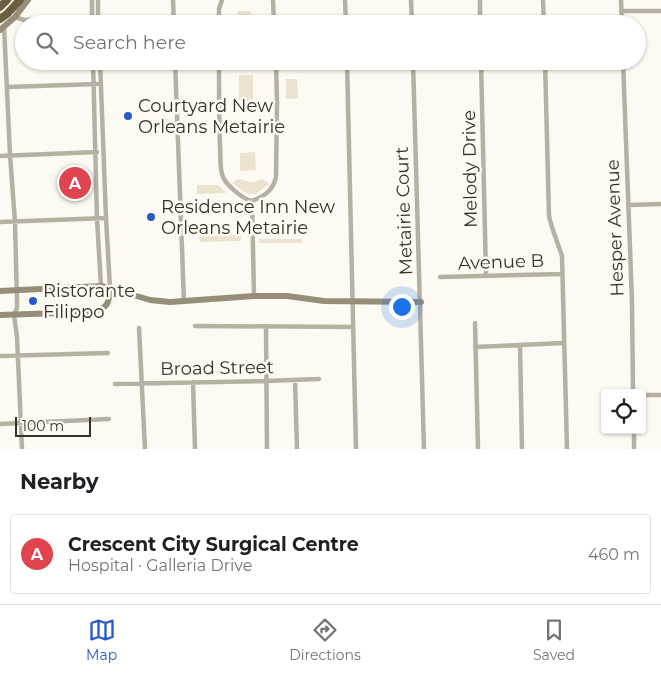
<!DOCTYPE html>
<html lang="en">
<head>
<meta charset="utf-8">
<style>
	:root { --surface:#fff; --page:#f6f6f6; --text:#202124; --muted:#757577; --line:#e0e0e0; --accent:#2759c7 }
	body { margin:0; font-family:Montserrat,sans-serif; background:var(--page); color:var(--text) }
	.controls { position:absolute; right:15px; bottom:15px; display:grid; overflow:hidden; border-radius:5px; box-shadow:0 1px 4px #0004 }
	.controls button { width:45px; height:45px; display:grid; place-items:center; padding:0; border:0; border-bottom:1px solid var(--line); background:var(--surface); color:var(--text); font:25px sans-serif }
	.scale { position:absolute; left:15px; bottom:12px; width:76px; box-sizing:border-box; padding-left:5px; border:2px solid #383225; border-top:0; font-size:14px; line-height:18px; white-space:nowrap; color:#383225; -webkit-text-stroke:4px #fdfaf3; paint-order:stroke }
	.you { position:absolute; left:401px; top:306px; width:18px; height:18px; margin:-12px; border:4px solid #fff; border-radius:50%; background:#1a73e8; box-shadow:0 0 0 8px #1a73e833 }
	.badge { display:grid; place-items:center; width:32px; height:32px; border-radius:50%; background:var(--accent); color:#fff; font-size:16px; font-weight:700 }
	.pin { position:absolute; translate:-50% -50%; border:2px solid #fff; box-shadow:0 1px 5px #0006 }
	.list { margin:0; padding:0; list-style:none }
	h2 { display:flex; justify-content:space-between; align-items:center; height:65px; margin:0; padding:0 20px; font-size:21px }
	h2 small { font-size:16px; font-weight:400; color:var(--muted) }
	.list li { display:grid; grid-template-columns:32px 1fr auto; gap:15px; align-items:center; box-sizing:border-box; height:80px; margin:0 10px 10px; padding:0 10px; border:1px solid var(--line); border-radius:5px }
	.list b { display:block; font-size:19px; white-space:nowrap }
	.list p { margin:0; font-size:16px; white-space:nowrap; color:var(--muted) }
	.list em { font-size:16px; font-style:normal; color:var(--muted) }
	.icon { flex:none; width:28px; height:28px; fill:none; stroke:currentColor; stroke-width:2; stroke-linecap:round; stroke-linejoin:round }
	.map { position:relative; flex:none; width:661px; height:449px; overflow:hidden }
	.search { position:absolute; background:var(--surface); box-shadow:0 1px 4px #0004; left:15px; right:15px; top:15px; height:55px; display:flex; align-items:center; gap:12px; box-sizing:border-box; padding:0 18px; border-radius:28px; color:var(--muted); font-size:19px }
	.sheet { height:155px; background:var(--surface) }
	nav { display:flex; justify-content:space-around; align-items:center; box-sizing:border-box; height:70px; border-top:1px solid var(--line); background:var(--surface); font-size:14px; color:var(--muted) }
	nav a { display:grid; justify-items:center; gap:2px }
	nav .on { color:var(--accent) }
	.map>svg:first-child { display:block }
	.green { fill:#ece3ce }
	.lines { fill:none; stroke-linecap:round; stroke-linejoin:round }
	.street { stroke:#b7b1a3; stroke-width:4.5 }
	.secondary { stroke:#978e79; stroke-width:6 }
	.highway { stroke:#6c5f41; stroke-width:8 }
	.poi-dot { fill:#2759c7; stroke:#fdfaf3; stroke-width:2 }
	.labels { text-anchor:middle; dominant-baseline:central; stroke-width:5; stroke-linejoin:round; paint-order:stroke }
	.poi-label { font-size:18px; fill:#383225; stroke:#fdfaf3; text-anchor:start }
	.street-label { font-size:18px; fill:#383225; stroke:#fdfaf3 }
</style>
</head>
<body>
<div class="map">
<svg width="661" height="449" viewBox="0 0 661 449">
	<rect width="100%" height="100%" fill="#fdfaf3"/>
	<path class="green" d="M238,11H251V24H238Z
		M239,75H253V108L239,109Z
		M286,79H297L298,98L286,99Z
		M269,123V128L224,129V124Z
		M255,152L256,170L240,171V153Z
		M239,179C244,180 248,182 253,182C261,180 261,177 269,184L256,194L253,195V194H249V195L232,183L236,180Z
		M197,185H218L226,193L197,194Z
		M241,235V241L200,242L199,236Z
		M259,239H302V243H259Z"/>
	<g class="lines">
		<path class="street" d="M92,0V24
			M98,0V24
			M173,0L174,24
			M273,0L274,24
			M345,0L346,24
			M411,0L412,24
			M480,0V24
			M543,0L544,24
			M621,0L622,24
			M621,11H661
			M15,17L24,20L98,17
			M219,24V9L222,0
			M4,26L10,155L15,222L17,302V308L14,315L17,337L22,449
			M93,61L97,219L101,286
			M100,61L106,218L110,288
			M175,61L184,302
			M219,61C219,90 219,118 220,146C221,156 219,167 223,177C227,186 243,199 252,201
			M347,61L356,449
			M413,61L424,449
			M481,61L486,276
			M545,61L549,216C552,230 558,243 562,256L567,449
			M623,61L632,302L633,393
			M8,87L97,84
			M0,156L97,152
			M252,201C264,196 273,191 276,177L277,103L276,61
			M252,201L254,296
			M628,205L661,204
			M0,222L106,218
			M440,277L562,274
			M475,323L478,449
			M195,326L353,327
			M266,326L267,449
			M139,328L145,449
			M520,345L522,449
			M475,347L564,343
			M0,356L108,353
			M295,380L297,449
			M193,382L195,449
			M115,384L266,381L319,379
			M642,395H661
			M0,424L109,419
			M634,430V449"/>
		<path class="secondary" d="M0,30L15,17L28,0
			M0,291L101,286L110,288L150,300L170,302L254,296H287L324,301L421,302
			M0,315L90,312C108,308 109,305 110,288"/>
		<path class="highway" d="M0,7L7,0
			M0,19L7,14L20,0"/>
	</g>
	<g class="poi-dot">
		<circle cx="128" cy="116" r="5"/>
		<circle cx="151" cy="217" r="5"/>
		<circle cx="33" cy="301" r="5"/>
	</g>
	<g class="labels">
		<g class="poi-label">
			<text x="138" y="106">Courtyard New<tspan x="138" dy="21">Orleans Metairie</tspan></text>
			<text x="161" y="207">Residence Inn New<tspan x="161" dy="21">Orleans Metairie</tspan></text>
			<text x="43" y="291">Ristorante<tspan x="43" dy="21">Filippo</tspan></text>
		</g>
		<g class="street-label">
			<text transform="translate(470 169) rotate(-91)">Melody Drive</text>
			<text transform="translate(404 211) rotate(-92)">Metairie Court</text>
			<text transform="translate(615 228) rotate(-92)">Hesper Avenue</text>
			<text transform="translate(501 262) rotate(-2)">Avenue B</text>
			<text transform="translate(217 368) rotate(-1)">Broad Street</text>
		</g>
	</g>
</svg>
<div class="controls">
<button><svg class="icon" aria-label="locate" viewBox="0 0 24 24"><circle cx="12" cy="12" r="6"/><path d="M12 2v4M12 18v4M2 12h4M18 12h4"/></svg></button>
</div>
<div class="scale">100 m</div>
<div class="you"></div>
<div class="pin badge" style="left:75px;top:183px;background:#e0444e">A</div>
<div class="search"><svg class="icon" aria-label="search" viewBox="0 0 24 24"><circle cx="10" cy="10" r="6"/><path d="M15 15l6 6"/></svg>Search here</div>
</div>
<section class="sheet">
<h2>Nearby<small></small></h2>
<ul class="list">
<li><span class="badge" style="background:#e0444e">A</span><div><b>Crescent City Surgical Centre</b><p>Hospital · Galleria Drive</p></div><em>460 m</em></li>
</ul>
</section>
<nav>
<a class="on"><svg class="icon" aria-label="map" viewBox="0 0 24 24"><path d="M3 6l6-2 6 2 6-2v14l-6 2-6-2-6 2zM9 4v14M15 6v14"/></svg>Map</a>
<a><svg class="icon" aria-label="directions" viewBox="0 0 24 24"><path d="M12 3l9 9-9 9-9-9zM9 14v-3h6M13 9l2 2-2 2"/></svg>Directions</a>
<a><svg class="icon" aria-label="saved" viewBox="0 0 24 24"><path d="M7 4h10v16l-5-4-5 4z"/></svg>Saved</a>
</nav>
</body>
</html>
